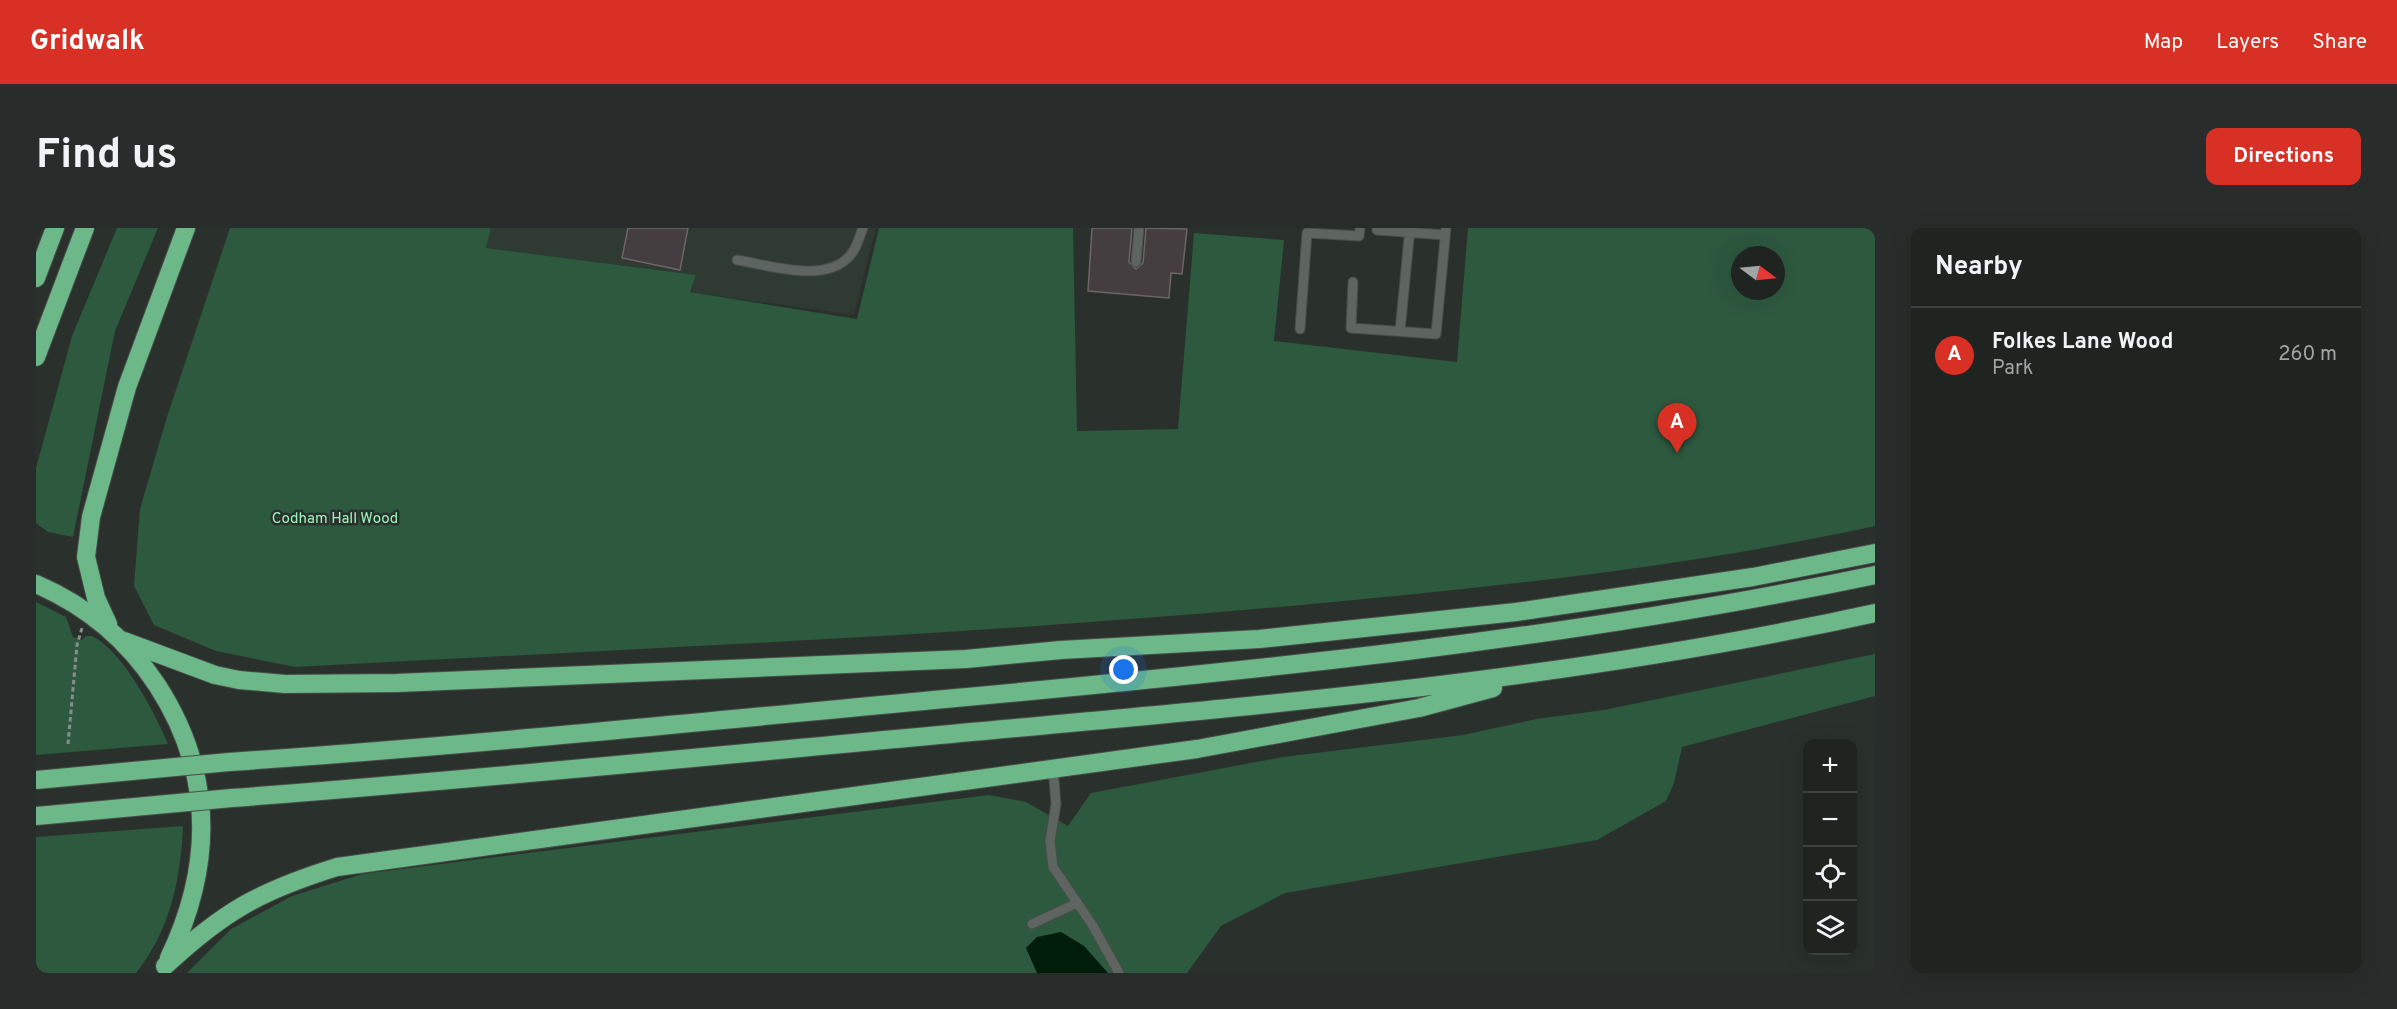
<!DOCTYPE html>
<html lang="en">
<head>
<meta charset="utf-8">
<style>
	:root { --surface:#202421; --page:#282c2a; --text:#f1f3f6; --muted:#a2a4a5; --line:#3d413f; --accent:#d93025 }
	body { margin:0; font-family:Overpass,sans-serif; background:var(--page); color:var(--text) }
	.controls { position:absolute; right:18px; bottom:18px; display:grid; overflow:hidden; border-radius:12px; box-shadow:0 6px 24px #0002 }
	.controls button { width:54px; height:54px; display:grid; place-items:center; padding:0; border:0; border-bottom:2px solid var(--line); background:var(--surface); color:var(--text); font:30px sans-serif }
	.compass { position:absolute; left:1695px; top:18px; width:54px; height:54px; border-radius:50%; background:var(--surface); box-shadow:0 6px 24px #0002; rotate:106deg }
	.you { position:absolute; left:1088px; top:442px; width:21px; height:21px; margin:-15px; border:4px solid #fff; border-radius:50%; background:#1a73e8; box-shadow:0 0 0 9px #1a73e833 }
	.badge { display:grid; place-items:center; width:39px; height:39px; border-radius:50%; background:var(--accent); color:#fff; font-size:20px; font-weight:700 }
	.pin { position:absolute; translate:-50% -50px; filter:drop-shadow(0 2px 3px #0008) }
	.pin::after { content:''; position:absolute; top:32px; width:21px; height:18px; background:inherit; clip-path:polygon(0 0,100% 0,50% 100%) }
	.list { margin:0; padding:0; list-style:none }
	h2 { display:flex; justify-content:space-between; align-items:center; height:78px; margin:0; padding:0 24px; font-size:26px }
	h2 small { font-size:20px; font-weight:400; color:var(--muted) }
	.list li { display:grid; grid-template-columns:39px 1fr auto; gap:18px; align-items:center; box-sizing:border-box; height:96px; padding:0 24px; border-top:2px solid var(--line) }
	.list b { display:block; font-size:22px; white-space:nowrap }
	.list p { margin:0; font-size:20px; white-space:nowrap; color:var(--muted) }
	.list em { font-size:20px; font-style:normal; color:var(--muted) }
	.icon { flex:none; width:33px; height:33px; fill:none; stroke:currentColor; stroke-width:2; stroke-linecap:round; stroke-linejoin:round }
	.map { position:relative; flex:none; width:1839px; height:745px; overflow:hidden; border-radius:12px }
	header { display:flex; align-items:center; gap:36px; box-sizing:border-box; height:84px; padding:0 30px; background:var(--accent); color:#fff }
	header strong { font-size:28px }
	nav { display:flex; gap:33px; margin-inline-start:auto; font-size:21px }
	.intro { display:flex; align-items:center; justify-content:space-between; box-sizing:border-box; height:144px; padding:0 36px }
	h1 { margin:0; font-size:42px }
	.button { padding:15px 27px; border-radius:12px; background:var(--accent); color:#fff; font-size:21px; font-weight:700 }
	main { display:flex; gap:36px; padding:0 36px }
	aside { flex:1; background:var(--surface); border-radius:12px; box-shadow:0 6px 24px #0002 }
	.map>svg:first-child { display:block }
	.built { fill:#2e3a32 }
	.green { fill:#2d593f; fill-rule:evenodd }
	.water { fill:#001d0a }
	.building { fill:#453e40; stroke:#6d6568; stroke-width:1.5 }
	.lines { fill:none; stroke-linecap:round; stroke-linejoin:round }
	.lane-casing { stroke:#494d4a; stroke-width:11 }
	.highway-casing { stroke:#494d4a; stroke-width:20 }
	.path { stroke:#888d8a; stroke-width:3; stroke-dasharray:4.5 3; stroke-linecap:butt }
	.lane { stroke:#5e6460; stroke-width:9 }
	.highway { stroke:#6cb889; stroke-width:18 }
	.highway-bridge-casing { stroke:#494d4a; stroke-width:20; stroke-linecap:butt }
	.highway-bridge { stroke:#6cb889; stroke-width:18 }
	.labels { text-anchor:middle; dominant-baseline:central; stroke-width:5; stroke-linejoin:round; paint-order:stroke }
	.park-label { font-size:15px; fill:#99f7bc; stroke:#2a302c }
</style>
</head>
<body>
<header>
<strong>Gridwalk</strong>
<nav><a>Map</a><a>Layers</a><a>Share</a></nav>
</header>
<div class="intro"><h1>Find us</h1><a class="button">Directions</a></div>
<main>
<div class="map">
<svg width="1839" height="745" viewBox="0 0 1839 745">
	<rect width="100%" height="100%" fill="#2a302c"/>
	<path class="built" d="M455,0H840L818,87L654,64L660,47L450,20Z"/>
	<path class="green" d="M81,0H122L79,103L37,309L12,304L0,295V240L36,108Z
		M194,0H455L450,20L660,47L654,64L821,91L843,0H1037L1041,203L1142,201L1158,5L1248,12L1238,113L1421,134L1432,0H1839V298C1647,340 1450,360 1254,378C923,408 591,421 259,439L180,423L118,397L98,358L104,281L131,189ZM1704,27H1740V63H1704Z
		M0,374L30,389L37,409L46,412L50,408H56C87,423 119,485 132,516L0,527Z
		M1839,426V468L1646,519L1638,555L1630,573L1561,612L1249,665L1185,698L1151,745H151L195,701L256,668L326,646L953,567L990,574L1032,598L1055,565L1247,529L1427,507L1500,491L1568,482Z
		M147,598C145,650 134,703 100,745H0V609Z"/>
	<path class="water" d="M1025,704L1048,718L1072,745H1001L990,720L1001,709Z"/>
	<path class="building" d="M592,0H652L644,42L586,30Z
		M1056,0H1096L1093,34L1100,41L1107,35L1110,0L1151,1L1146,46L1135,45L1133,70L1052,63Z"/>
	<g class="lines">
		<g class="lane-casing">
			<path id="lane" d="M1341,2L1409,7
				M701,32C734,37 796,59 818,22C822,15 824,7 827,0
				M1100,34L1103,0
				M1317,54L1315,100L1400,106L1410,0
				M1264,101L1271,5L1323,8L1324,0
				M1364,103L1374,0
				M1017,540L1020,576L1014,613L1017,639L1057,698L1083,745
				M996,696L1041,675"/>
		</g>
		<g class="highway-casing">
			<path id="highway" d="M0,50L19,0
				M0,129L49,0
				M0,356C51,378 90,410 121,457C178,545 178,636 133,730
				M72,396L60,370L50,329L55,289L91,159L150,0
				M88,413L179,447L203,452L249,456L361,455L930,431L1025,422L1223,411L1480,384L1717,349L1839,325
				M193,534C428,518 663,494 898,472C1214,443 1529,412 1839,347
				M196,570C450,551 704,525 958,502C1253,475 1549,449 1839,385
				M129,738C188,683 224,663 301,639L1161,521L1383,480L1457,460"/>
		</g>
		<path class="path" d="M32,516L41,417L46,400"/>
		<use href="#lane" class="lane"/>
		<use href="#highway" class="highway"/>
		<g class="highway-bridge-casing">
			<path id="highway-bridge" d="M0,552L193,534
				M0,588L196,570"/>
		</g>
		<use href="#highway-bridge" class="highway-bridge"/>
	</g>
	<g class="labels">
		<g class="park-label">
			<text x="299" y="291">Codham Hall Wood</text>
		</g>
	</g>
</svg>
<div class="controls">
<button>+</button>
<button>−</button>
<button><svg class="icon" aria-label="locate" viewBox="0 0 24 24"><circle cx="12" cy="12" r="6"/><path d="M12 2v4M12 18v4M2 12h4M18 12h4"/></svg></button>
<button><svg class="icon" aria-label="layers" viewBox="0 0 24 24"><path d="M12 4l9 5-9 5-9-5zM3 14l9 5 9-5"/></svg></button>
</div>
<svg class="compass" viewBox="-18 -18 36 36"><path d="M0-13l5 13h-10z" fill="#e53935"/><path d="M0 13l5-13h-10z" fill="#a2a4a5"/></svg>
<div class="you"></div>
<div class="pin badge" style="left:1641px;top:225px">A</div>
</div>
<aside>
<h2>Nearby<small></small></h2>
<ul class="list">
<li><span class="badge">A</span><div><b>Folkes Lane Wood</b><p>Park</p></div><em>260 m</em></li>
</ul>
</aside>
</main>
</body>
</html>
